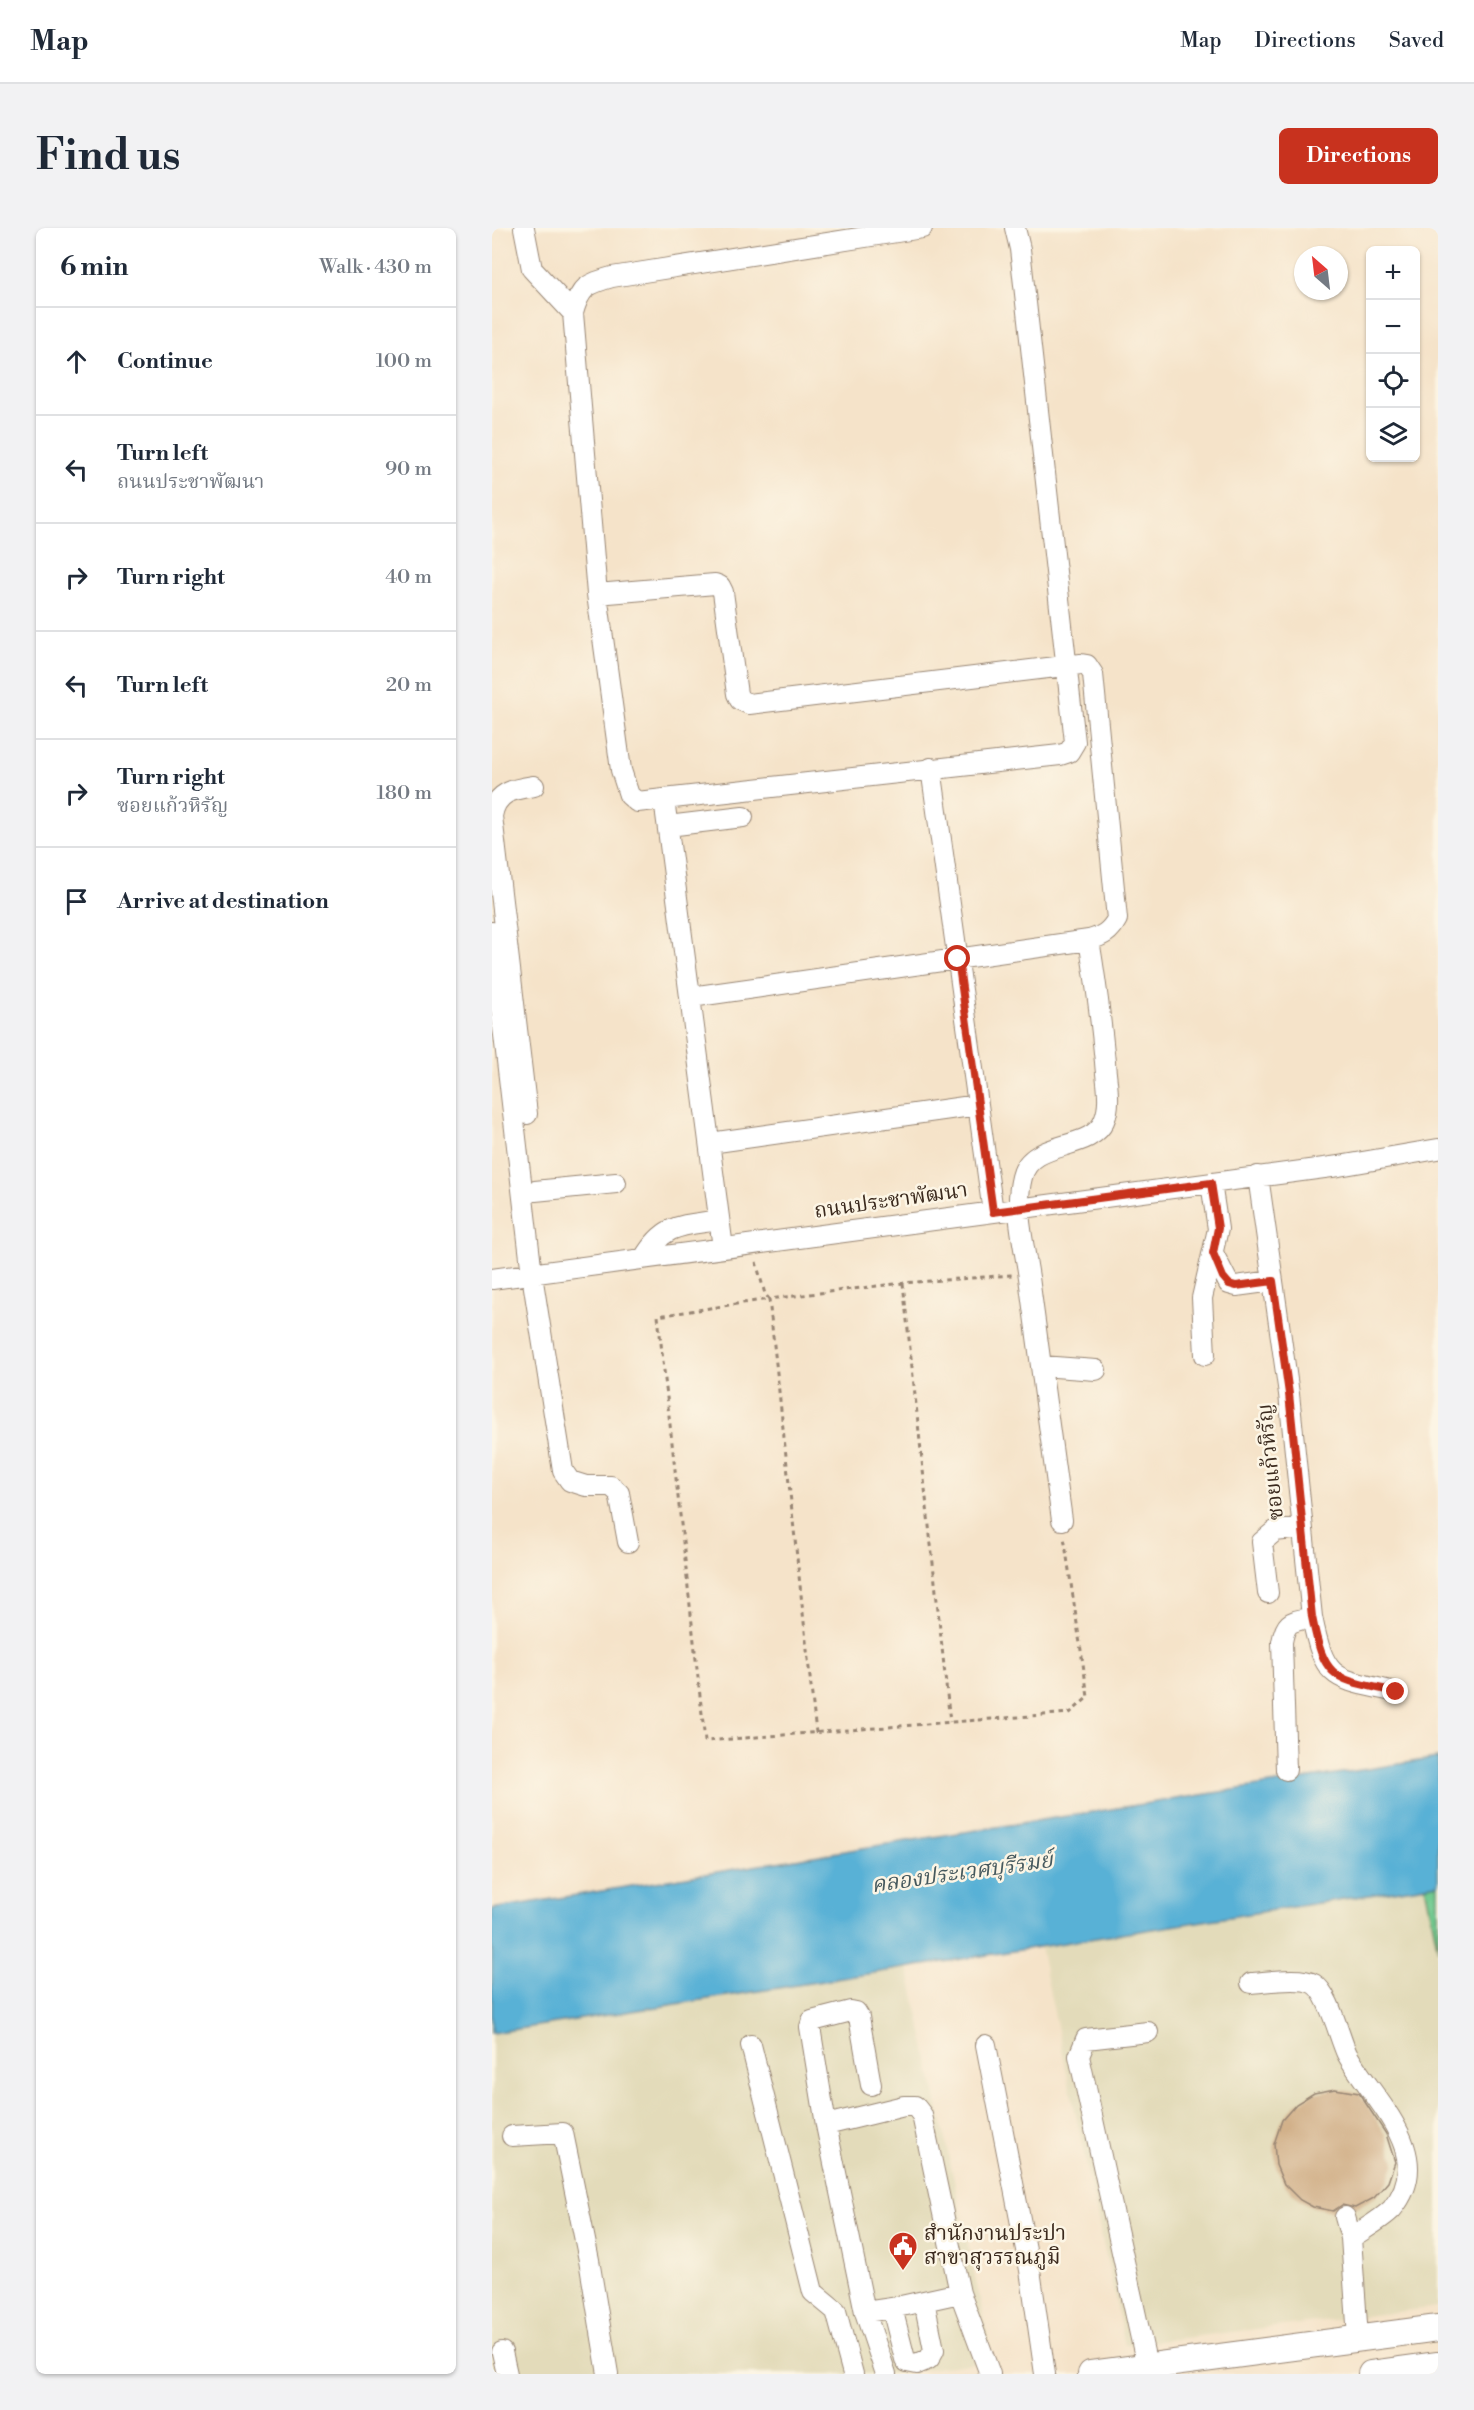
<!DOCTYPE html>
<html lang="en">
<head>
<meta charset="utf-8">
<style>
	:root { --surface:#fff; --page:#f2f2f3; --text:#1f2937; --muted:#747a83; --line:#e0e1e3; --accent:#c8321e }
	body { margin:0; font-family:"Libre Bodoni","Noto Serif Thai",serif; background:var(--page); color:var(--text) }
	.controls { position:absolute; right:18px; top:18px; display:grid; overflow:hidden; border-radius:9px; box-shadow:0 2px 4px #0004 }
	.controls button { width:54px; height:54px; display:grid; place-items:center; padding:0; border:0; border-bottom:2px solid var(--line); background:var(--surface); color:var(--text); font:30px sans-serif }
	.compass { position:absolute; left:802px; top:18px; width:54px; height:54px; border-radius:50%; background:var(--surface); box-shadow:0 2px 4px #0004; rotate:332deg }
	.stop { position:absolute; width:18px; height:18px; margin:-14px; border:4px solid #c8321e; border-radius:50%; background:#fff }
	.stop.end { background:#c8321e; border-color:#fff; box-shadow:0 2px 6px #0008 }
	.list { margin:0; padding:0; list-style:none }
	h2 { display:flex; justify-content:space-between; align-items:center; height:78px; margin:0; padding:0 24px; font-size:26px }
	h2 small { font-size:20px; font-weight:400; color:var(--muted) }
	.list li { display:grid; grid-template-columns:39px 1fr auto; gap:18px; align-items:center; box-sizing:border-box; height:108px; padding:0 24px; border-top:2px solid var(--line) }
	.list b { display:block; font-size:22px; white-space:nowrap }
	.list p { margin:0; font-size:20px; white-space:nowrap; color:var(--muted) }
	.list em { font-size:20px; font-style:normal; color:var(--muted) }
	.icon { flex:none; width:33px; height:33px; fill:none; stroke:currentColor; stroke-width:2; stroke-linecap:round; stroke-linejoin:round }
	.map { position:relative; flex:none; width:946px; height:2146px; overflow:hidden; border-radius:9px }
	header { display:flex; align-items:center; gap:36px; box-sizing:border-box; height:84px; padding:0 30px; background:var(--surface); border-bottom:2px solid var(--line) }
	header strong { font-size:28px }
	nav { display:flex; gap:33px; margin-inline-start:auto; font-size:21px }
	.intro { display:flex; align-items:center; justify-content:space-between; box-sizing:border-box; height:144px; padding:0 36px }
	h1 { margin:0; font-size:42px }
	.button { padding:15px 27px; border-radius:9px; background:var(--accent); color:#fff; font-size:21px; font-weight:700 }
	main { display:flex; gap:36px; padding:0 36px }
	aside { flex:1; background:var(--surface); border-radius:9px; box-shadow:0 2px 4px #0004 }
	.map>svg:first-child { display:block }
	.built { fill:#e3dbba }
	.green { fill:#71ca90; stroke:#567a57; stroke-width:1.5 }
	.water { fill:#59b1d6; stroke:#4a6e7a; stroke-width:1.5 }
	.building { fill:#d2b18a }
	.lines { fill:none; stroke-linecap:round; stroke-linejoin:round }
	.minor-casing { stroke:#988674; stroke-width:22 }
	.major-casing { stroke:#988674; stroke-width:28 }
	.path { stroke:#988674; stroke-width:3; stroke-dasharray:4.5 4.5; stroke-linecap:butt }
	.minor { stroke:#fff; stroke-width:20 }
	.major { stroke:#fff; stroke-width:26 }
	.route { stroke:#c8321e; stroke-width:8 }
	.labels { text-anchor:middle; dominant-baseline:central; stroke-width:5; stroke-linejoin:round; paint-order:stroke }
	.street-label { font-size:21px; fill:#3b2a1e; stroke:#fcf5e5 }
	.poi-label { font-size:21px; fill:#3b2a1e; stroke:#fcf5e5; text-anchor:start }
	.water-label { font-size:22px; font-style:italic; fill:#46595e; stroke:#fcf5e5 }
</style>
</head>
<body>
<header>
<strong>Map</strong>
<nav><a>Map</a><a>Directions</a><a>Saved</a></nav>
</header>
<div class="intro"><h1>Find us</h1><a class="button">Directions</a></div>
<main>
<aside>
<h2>6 min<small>Walk · 430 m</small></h2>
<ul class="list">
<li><svg class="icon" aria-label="ahead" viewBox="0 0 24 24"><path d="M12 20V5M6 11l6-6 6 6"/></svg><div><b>Continue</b></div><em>100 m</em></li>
<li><svg class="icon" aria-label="left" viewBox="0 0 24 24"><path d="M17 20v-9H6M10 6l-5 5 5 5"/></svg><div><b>Turn left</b><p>ถนนประชาพัฒนา</p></div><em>90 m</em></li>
<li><svg class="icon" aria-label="right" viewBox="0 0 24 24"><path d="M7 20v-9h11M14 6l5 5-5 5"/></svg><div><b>Turn right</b></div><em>40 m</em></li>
<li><svg class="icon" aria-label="left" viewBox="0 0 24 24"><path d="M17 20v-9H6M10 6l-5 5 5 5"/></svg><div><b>Turn left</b></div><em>20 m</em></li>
<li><svg class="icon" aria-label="right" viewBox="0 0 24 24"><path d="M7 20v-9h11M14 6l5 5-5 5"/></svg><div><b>Turn right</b><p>ซอยแก้วหิรัญ</p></div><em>180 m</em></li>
<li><svg class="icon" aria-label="arrive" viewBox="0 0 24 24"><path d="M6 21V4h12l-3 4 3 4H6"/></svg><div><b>Arrive at destination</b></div></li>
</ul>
</aside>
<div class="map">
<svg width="946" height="2146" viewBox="0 0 946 2146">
	<rect width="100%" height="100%" fill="#fcf5e5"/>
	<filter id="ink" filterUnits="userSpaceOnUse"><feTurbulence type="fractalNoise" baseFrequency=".0167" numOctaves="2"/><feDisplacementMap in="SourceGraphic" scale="12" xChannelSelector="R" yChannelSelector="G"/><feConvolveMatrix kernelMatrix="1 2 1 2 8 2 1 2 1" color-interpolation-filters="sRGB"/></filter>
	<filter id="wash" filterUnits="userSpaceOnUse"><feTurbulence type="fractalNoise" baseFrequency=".008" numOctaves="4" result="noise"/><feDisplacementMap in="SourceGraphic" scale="24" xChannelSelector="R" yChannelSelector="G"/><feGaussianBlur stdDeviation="1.35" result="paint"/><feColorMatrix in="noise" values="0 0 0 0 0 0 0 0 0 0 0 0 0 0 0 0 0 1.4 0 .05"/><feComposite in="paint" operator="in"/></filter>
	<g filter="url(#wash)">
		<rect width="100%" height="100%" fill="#f5e3c9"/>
		<path class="built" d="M933,1658L946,1722V2079L633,2117L548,1718Z
			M416,1739L501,2133L395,2146H0V1805Z"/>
		<path class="green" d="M946,1656V1722L933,1658Z"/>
		<path class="water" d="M946,1530V1656L0,1805V1681L383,1618Z"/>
		<g id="blocks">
			<path class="building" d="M843,1861L867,1865L894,1906L903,1934L896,1954L882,1970L863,1980L850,1977L841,1983L821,1979L808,1972L792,1956L784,1937L782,1916L790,1892L804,1876L822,1865Z"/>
		</g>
	</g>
	<g filter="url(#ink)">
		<use href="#blocks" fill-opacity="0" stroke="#988674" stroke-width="1.5"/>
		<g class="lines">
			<g class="minor-casing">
				<path id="minor" d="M32,0L40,41L81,85
					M430,0L120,49C95,56 88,59 81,85L105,366L129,542L137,567L145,574L568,527L577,524L583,514L528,21L523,0
					M105,366L223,356L228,358L231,364L245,466L248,472L257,476L589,436L595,437L601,446L625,691C618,704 611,708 597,712L199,769
					M439,540L501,984
					M172,571L231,1020
					M176,598L251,589
					M0,704L40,1047L71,1243L78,1253L94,1258H119L127,1265L136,1314
					M35,886L0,588C4,564 21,561 42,558
					M218,915L486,877
					M766,948L797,1166L820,1389C833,1455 843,1450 904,1464
					M43,963L124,955
					M721,1025L737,1056L744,1058L781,1053
					M152,1030C173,995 189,998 227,992
					M0,1051L847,938L946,921
					M713,1127L710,1070L726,1001L719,955
					M549,1138L604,1142
					M570,1292C559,1214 549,1136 538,1057C534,1022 521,984 530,949C539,911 599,924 612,893C620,875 614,853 613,834C609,793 604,753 597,712
					M776,1365L770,1314L783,1303L810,1300
					M794,1542L790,1414C794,1392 799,1394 820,1389
					M759,1755C775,1754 809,1748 822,1756C837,1765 847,1809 855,1826C881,1873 946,1926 900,1981C889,1992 872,2001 859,2010
					M259,1817L321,2064L344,2083L361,2146
					M494,1817L538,2042L553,2146
					M379,1857L367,1789L364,1784L359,1783L320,1793L318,1799L334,1897L373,2084L394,2146
					M334,1897L412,1878H423L430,1887L468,2065L498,2146
					M20,1908L71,1905L97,2032L116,2146
					M853,1989L859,2010L866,2110
					M400,2080L468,2065
					M373,2084L400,2080L413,2131L415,2134L425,2136L437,2131L442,2122L432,2073
					M10,2124L15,2146
					M655,2138L587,1828L594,1811L656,1804"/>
			</g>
			<g class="major-casing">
				<path id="major" d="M599,2146L946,2100
					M879,2146L946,2137"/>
			</g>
			<path class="path" d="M264,1034L273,1066L277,1071L411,1055L520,1047
				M411,1055L458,1494
				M324,1505L277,1071L166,1088L213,1513L578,1485L596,1469L572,1309"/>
			<use href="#minor" class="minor"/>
			<use href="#major" class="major"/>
		</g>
	</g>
	<g class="lines" filter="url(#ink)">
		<path class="route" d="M466,731L501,984L719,955L726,1000L721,1025L731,1049L737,1056L744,1058L781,1053L797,1166L820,1389C833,1455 843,1450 904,1464"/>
	</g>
	<defs>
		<g id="civic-pin" transform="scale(1.5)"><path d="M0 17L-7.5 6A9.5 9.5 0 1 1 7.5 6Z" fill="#c8321e" stroke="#fcf5e5"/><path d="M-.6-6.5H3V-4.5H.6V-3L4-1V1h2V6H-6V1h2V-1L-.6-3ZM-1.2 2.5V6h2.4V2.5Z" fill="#fff"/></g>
	</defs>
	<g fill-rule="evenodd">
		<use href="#civic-pin" x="411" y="2018"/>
	</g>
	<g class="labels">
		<g class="street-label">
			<text transform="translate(399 973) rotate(-8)">ถนนประชาพัฒนา</text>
			<text transform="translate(779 1234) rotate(-96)">ซอยแก้วหิรัญ</text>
		</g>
		<g class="poi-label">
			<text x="432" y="2006">สำนักงานประปา<tspan x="432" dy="24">สาขาสุวรรณภูมิ</tspan></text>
		</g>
		<g class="water-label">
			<text transform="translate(470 1645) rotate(-8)">คลองประเวศบุรีรมย์</text>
		</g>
	</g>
</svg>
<div class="controls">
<button>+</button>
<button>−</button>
<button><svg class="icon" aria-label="locate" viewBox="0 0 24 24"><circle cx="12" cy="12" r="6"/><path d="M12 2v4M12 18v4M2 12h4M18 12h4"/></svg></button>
<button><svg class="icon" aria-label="layers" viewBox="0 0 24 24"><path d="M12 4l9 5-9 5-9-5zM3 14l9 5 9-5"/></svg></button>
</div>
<svg class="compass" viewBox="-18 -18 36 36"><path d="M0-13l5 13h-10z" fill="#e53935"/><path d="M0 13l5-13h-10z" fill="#747a83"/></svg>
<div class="stop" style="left:466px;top:731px"></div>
<div class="stop end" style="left:904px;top:1464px"></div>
</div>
</main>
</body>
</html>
